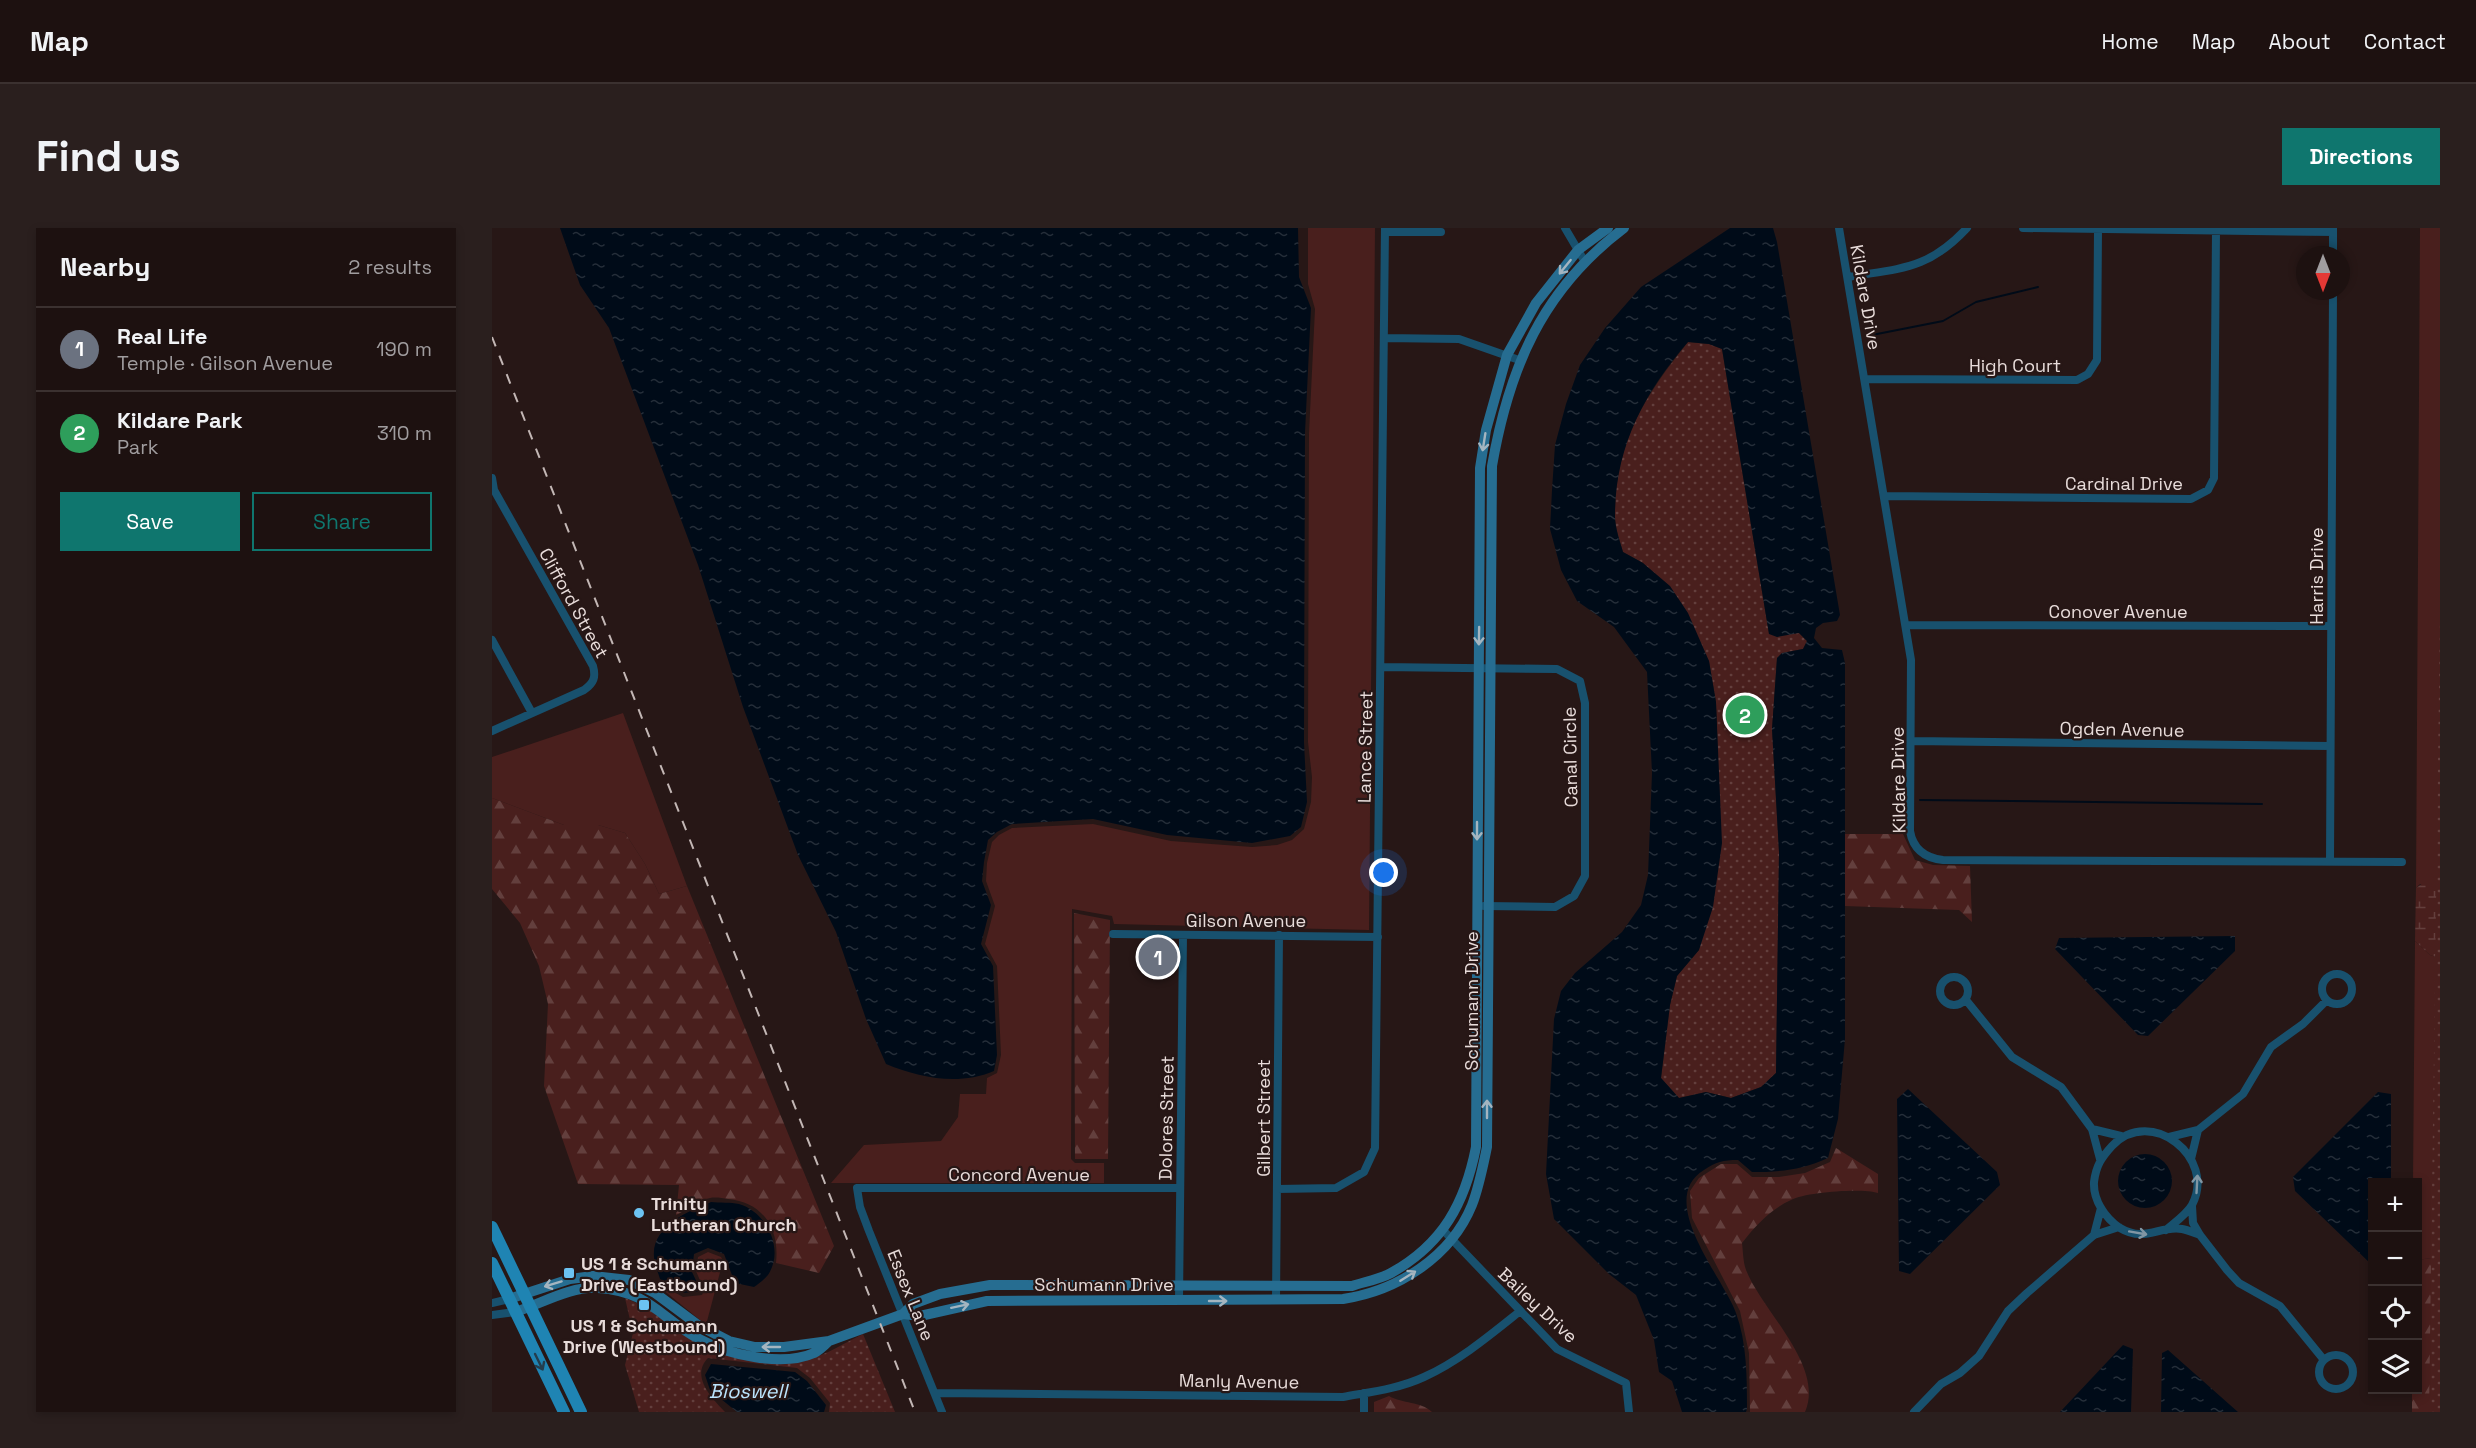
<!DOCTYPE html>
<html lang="en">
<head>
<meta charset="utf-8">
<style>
	:root { --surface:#1d1110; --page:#2a1f1e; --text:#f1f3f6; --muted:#a09d9f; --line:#3b3130; --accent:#0f766e }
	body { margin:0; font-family:"Space Grotesk",sans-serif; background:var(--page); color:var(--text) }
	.controls { position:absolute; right:18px; bottom:18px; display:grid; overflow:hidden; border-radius:0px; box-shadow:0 3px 9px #0003 }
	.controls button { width:54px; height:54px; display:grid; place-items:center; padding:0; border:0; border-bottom:2px solid var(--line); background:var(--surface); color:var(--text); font:30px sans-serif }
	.compass { position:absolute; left:1804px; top:18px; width:54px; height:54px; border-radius:50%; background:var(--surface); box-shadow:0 3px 9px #0003; rotate:180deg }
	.you { position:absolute; left:892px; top:645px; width:21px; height:21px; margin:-15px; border:4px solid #fff; border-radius:50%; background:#1a73e8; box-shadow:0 0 0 9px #1a73e833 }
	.badge { display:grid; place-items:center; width:39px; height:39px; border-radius:50%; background:var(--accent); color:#fff; font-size:20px; font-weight:700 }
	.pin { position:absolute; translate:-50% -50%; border:3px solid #fff; box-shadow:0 2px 6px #0006 }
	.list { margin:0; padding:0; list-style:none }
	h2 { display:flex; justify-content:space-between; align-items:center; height:78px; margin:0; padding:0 24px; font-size:26px }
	h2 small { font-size:20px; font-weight:400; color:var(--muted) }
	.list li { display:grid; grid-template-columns:39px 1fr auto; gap:18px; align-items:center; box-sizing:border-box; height:84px; padding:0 24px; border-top:2px solid var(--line) }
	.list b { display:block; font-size:22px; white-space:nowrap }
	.list p { margin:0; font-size:20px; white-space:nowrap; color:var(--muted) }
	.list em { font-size:20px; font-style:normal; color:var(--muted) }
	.actions { display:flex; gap:12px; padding:18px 24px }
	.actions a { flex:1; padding:14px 0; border:2px solid var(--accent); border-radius:0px; text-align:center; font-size:21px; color:var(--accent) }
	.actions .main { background:var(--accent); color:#fff }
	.icon { flex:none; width:33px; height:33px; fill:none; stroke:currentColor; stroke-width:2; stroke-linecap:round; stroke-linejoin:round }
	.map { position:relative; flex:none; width:1948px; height:1184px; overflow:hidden; border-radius:0px }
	header { display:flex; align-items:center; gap:36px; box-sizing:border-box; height:84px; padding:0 30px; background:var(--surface); border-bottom:2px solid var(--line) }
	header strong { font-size:28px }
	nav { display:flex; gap:33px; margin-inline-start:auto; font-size:21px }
	.intro { display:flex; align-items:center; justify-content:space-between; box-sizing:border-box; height:144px; padding:0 36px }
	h1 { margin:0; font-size:42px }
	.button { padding:15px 27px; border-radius:0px; background:var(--accent); color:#fff; font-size:21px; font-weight:700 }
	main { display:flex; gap:36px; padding:0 36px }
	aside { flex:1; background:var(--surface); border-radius:0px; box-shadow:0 3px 9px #0003 }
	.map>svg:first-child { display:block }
	.green { fill:#491f1d }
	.forest { fill:url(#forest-firs) }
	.wetland { fill:url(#wetland-marsh) }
	.park { fill:url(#park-dots) }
	.water { fill:url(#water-ripples); fill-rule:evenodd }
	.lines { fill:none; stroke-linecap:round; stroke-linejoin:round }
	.stream { stroke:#000b18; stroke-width:2 }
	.street { stroke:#18516e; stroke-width:8 }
	.secondary { stroke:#266d91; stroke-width:10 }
	.primary { stroke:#1f84b3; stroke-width:12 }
	.rail { stroke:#c3b7b5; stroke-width:2; stroke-dasharray:10 10; stroke-linecap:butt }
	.oneway { stroke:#a4b5c0 }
	.oneway2 { stroke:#8096a4 }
	.oneway3 { stroke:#243d4d }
	.poi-dot { fill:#6cc3f2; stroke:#271716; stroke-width:2 }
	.labels { text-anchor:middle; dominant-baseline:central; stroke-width:4.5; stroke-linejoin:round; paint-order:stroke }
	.street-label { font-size:18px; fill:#e8dcda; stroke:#271716 }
	.poi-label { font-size:18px; font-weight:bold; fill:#e8dcda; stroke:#271716; text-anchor:start }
	.water-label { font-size:20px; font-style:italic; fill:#bce5fe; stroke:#271716 }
</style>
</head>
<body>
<header>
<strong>Map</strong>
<nav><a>Home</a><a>Map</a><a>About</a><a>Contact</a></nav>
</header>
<div class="intro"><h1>Find us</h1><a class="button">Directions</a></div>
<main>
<aside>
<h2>Nearby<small>2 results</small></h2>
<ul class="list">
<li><span class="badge" style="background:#6b7280">1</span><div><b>Real Life</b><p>Temple · Gilson Avenue</p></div><em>190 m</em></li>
<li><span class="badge" style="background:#2e9e5b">2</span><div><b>Kildare Park</b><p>Park</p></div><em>310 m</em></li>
</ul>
<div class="actions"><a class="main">Save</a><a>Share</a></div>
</aside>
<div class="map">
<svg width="1948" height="1184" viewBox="0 0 1948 1184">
	<defs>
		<pattern id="forest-firs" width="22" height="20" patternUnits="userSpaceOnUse" patternTransform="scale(1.5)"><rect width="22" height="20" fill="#491f1d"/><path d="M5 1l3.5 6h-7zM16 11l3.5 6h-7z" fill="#633f3d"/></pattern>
		<pattern id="wetland-marsh" width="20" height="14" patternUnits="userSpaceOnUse" patternTransform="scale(1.5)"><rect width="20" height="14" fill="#491f1d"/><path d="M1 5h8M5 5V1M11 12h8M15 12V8" fill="none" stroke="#633f3d"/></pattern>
		<pattern id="park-dots" width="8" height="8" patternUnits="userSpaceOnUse" patternTransform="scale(1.5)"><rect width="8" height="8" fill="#491f1d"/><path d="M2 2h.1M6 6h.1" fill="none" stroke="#633f3d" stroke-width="1.8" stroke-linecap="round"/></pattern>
		<pattern id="water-ripples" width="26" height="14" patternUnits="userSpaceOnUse" patternTransform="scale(1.5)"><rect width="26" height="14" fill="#000b18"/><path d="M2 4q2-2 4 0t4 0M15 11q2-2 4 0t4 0" fill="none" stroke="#252e39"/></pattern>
	</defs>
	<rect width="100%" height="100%" fill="#271716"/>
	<path class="green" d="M816,0H883L877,702L622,696L620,688L580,681L579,931L583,935H612V955H339L372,917L449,913L466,889L468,866H494L495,850L505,845L509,827L505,738L493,716L503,678L494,653L495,635L500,614L507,607L520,600L601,596L679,613L760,619L785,617L800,612L812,601L819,574L820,549L816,514L817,205L823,81L816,56Z
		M1928,0H1948V666L1928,656L1924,660Z
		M131,485L195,658L167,666L153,636L133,605L106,597H72L0,570V529Z
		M1923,713L1938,727L1948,730V1026L1946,1029L1926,1032V954H1921Z
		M216,1024L229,1029L231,1033L214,1097L170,1061V1057L191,1069L210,1067L212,1062L204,1043L206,1029Z"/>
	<path class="forest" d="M0,570L72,597H106L133,605L153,636L167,666L195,658L342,1018L327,1045L284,1035C288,1001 271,974 236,971C231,970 223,969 218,970C207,972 195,982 184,987L187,957L86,956L52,858L56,776L47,738L28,695L0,661Z
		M1353,606H1411L1423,632L1441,637L1478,638L1480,694L1467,682L1353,678Z
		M582,685L618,692L616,931H583Z
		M1344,920L1386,946V965C1370,960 1314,964 1299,972C1279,981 1263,998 1250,1015C1251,1023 1251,1034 1254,1042C1270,1083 1333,1138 1313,1184H1258L1257,1125L1248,1083L1200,990L1198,963L1207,950L1229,936H1245L1260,949H1287L1313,945L1338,934Z
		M1946,1029L1948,1184H1920V1162H1926V1032Z
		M897,1168C911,1176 928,1173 940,1184H882V1174Z"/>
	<path class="wetland" d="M1933,654L1946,663L1948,730L1938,727L1923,713L1924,660Z"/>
	<path class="park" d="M1196,114L1217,116L1230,121L1277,406L1307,405L1315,413L1311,421L1290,425L1285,430L1280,501L1287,624L1284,845L1269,859L1239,870L1214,864L1187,870L1169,850L1178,777L1185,748L1207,722L1226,540L1224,474L1217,433L1151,335L1131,324C1128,313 1123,300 1123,289C1122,216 1152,169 1196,114Z
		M1948,388V1184H1937Z
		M133,1070C163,1081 184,1104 212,1119C243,1134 282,1137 316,1131C335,1127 354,1114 371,1106L403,1184H337L338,1175L318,1150L305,1140L216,1130C198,1148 220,1171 233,1184H147L133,1137L141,1105Z"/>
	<path class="water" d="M68,0H806L807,49L819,80L813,205L812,514L815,574L809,599L798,608L760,615L675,607L601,591L520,596L505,604L496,612L492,634L490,653L499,677L489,716L501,738L505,827L502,843C467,858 428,850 394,836L374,791L344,704L306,627L251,479L206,337L117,100L88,57Z
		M1238,0H1281L1285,14L1348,387L1345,393L1331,395L1324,400L1322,410L1330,420L1350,422L1353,435V811L1346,891L1336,930C1310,942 1288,944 1260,944L1246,932C1231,932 1224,934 1212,942C1163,972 1231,1049 1244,1085C1255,1115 1255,1150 1255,1181L1254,1184H1190L1180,1153L1167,1144L1162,1112L1144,1067L1117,1046L1062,991L1054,946L1062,791L1069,763L1083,745L1130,704L1149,677L1156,647L1160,545L1155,444L1122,399L1085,373L1069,342L1058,301L1060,262L1063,217L1074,176L1088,137L1113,100L1149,59ZM1196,114L1217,116L1230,121L1277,406L1285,409L1307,405L1315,413L1311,421L1290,425L1285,430L1280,501L1287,624L1284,845L1269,859L1239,870L1214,864L1187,870L1169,850L1178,777L1185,748L1207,722L1221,679L1230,615L1224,474L1217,433L1196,385L1178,358L1151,335L1131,324C1128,313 1123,300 1123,288C1123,219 1152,165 1196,114Z
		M1743,708V723L1656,808L1646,807L1563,721L1567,710Z
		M1416,861L1505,944L1508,957L1418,1046L1407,1043L1405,871Z
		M1886,864L1899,866V954H1880V1037L1803,963L1801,949Z
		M1626 953a27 27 0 1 1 54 0a27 27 0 1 1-54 0Z
		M219,974C228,975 239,974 247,976C275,984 293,1022 276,1047C272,1052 266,1056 262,1059L243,1055L232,1026L216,1020L202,1026L200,1044L209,1063L191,1065L168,1051C166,1044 162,1036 162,1029C159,998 197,983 219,974Z
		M1631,1117L1641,1121L1639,1184H1568Z
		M1676,1122L1746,1184H1669L1670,1125Z
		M219,1136L303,1144L315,1153L334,1177L332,1184H245L218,1162L213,1147Z"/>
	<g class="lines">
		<path class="stream" d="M1380,107L1451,93L1484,74L1546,59
			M1428,572L1770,576"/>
		<path class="street" d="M1073,0L1093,34
			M1347,0L1419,432L1418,603C1421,621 1433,630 1451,632L1910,634
			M1531,0L1841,4
			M893,4H949
			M1841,27V0
			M1356,49C1409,40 1436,42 1475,0
			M892,110L967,111L1027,132
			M1373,151L1585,152L1596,146L1605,132L1606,2
			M0,250L2,262L101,438C104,449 102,455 92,462L0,503
			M1393,268L1699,271L1716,262L1722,250L1724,3
			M1414,397L1839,398
			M0,412L40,485
			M889,439L1065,441L1088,453L1093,475V648L1082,668L1063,679L992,678
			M1420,513L1838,518
			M1838,632L1841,63
			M621,706L886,709
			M1830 761a15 15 0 1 1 30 0a15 15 0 1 1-30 0Z
			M1448 763a14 14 0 1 1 28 0a14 14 0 1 1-28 0Z
			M1474,772L1520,829L1569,859L1600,901L1608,931
			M1600,901L1629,908
			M1677,909L1706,902
			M1699,931L1706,902L1751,866L1779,819L1811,796L1835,772
			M785,961L844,960L872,944L883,920L893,0
			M1700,978L1701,995L1708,1007L1735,1042L1747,1055L1788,1078L1832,1132
			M951,1002L1065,1121L1134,1155L1137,1184
			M1674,1002C1682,995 1695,986 1700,977C1725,930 1659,877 1620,918C1609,930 1604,938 1602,954C1601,972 1613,990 1628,1000C1653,1015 1668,997 1690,1001C1696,1002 1702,1005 1708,1007
			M1602,1007L1609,980
			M687,1072L691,707
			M784,1072L787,707
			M0,1075L17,1071
			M0,1087L23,1084
			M1827 1144a17 17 0 1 1 34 0a17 17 0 1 1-34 0Z
			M443,1165L851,1169C878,1164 906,1161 932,1149C967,1133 997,1108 1027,1084
			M872,1165V1184
			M450,1184L377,1003L368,979L365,960H688
			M1422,1184L1449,1156L1468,1145L1487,1128L1516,1083L1535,1065L1602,1007L1627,999"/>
		<path class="secondary" d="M17,1071L78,1051L101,1048L137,1052L163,1065L206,1097L237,1113L263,1119H292L337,1113L411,1086L421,1076L448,1066L498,1057L860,1058C872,1054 888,1051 899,1045C951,1016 973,975 984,919L988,240L994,202L1015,127L1044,75L1086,22L1116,0
			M23,1084C49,1076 78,1058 106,1060C157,1063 168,1090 207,1111C236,1127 291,1139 322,1125C327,1123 333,1117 337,1113
			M411,1086L428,1088L495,1073L851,1071C905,1063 959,1029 980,977C987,959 991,938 995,919L1000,238C1017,140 1050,62 1132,0"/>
		<path class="primary" d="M0,999L89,1184
			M0,1035L72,1184"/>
		<path class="rail" d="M0,109L423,1184"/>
	</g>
	<defs><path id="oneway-shaft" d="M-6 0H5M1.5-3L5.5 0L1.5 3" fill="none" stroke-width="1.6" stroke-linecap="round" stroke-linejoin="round" transform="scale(1.5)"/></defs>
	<g class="oneway">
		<use href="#oneway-shaft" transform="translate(1073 39) rotate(129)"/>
		<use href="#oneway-shaft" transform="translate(992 214) rotate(99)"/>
		<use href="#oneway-shaft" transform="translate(987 408) rotate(91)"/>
		<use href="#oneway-shaft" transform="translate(985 603) rotate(90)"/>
		<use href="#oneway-shaft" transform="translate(995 881) rotate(-90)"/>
		<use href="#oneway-shaft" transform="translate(916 1048) rotate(-32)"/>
		<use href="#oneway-shaft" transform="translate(61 1056) rotate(163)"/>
		<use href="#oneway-shaft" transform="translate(726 1073)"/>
		<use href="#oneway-shaft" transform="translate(468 1078) rotate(-12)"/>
		<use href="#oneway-shaft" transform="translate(279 1119) rotate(-180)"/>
	</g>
	<g class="oneway2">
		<use href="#oneway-shaft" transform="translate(1705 956) rotate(-87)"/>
		<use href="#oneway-shaft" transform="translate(1646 1005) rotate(10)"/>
	</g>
	<use class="oneway3" href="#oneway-shaft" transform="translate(47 1134) rotate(64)"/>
	<g class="poi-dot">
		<circle cx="147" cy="985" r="6"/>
		<rect x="71" y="1039" width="12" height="12" rx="3"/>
		<rect x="146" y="1071" width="12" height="12" rx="3"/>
	</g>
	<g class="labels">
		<g class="street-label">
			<text transform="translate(1374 69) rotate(80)">Kildare Drive</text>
			<text x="1523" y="137">High Court</text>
			<text x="1632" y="255">Cardinal Drive</text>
			<text transform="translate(1824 348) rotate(-90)">Harris Drive</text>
			<text transform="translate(82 375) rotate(61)">Clifford Street</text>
			<text x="1626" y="383">Conover Avenue</text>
			<text transform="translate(1630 501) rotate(1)">Ogden Avenue</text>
			<text transform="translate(873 519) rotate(-89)">Lance Street</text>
			<text transform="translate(1078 529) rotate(-91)">Canal Circle</text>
			<text transform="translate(1406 552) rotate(-91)">Kildare Drive</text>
			<text x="754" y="692">Gilson Avenue</text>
			<text transform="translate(979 773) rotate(-90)">Schumann Drive</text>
			<text transform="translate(674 890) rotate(-89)">Dolores Street</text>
			<text transform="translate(771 890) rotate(-90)">Gilbert Street</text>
			<text x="527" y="946">Concord Avenue</text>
			<text x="612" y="1056">Schumann Drive</text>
			<text transform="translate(419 1067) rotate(68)">Essex Lane</text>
			<text transform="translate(1046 1077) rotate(43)">Bailey Drive</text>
			<text transform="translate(747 1153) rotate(1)">Manly Avenue</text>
		</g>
		<g class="poi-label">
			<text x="159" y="975">Trinity<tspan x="159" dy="21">Lutheran Church</tspan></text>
			<text x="89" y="1035">US 1 &amp; Schumann<tspan x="89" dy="21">Drive (Eastbound)</tspan></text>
			<text x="152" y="1097" text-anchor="middle">US 1 &amp; Schumann<tspan x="152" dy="21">Drive (Westbound)</tspan></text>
		</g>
		<g class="water-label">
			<text x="256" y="1163">Bioswell</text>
		</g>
	</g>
</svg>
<div class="controls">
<button>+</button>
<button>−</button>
<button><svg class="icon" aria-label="locate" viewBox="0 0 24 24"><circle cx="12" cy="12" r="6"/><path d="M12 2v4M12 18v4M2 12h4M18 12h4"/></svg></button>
<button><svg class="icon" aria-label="layers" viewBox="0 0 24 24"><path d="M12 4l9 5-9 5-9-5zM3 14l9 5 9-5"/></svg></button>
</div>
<svg class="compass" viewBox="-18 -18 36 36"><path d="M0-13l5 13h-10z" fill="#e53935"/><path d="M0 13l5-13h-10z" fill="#a09d9f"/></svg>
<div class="you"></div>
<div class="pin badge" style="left:666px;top:729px;background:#6b7280">1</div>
<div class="pin badge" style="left:1253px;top:487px;background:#2e9e5b">2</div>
</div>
</main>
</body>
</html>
